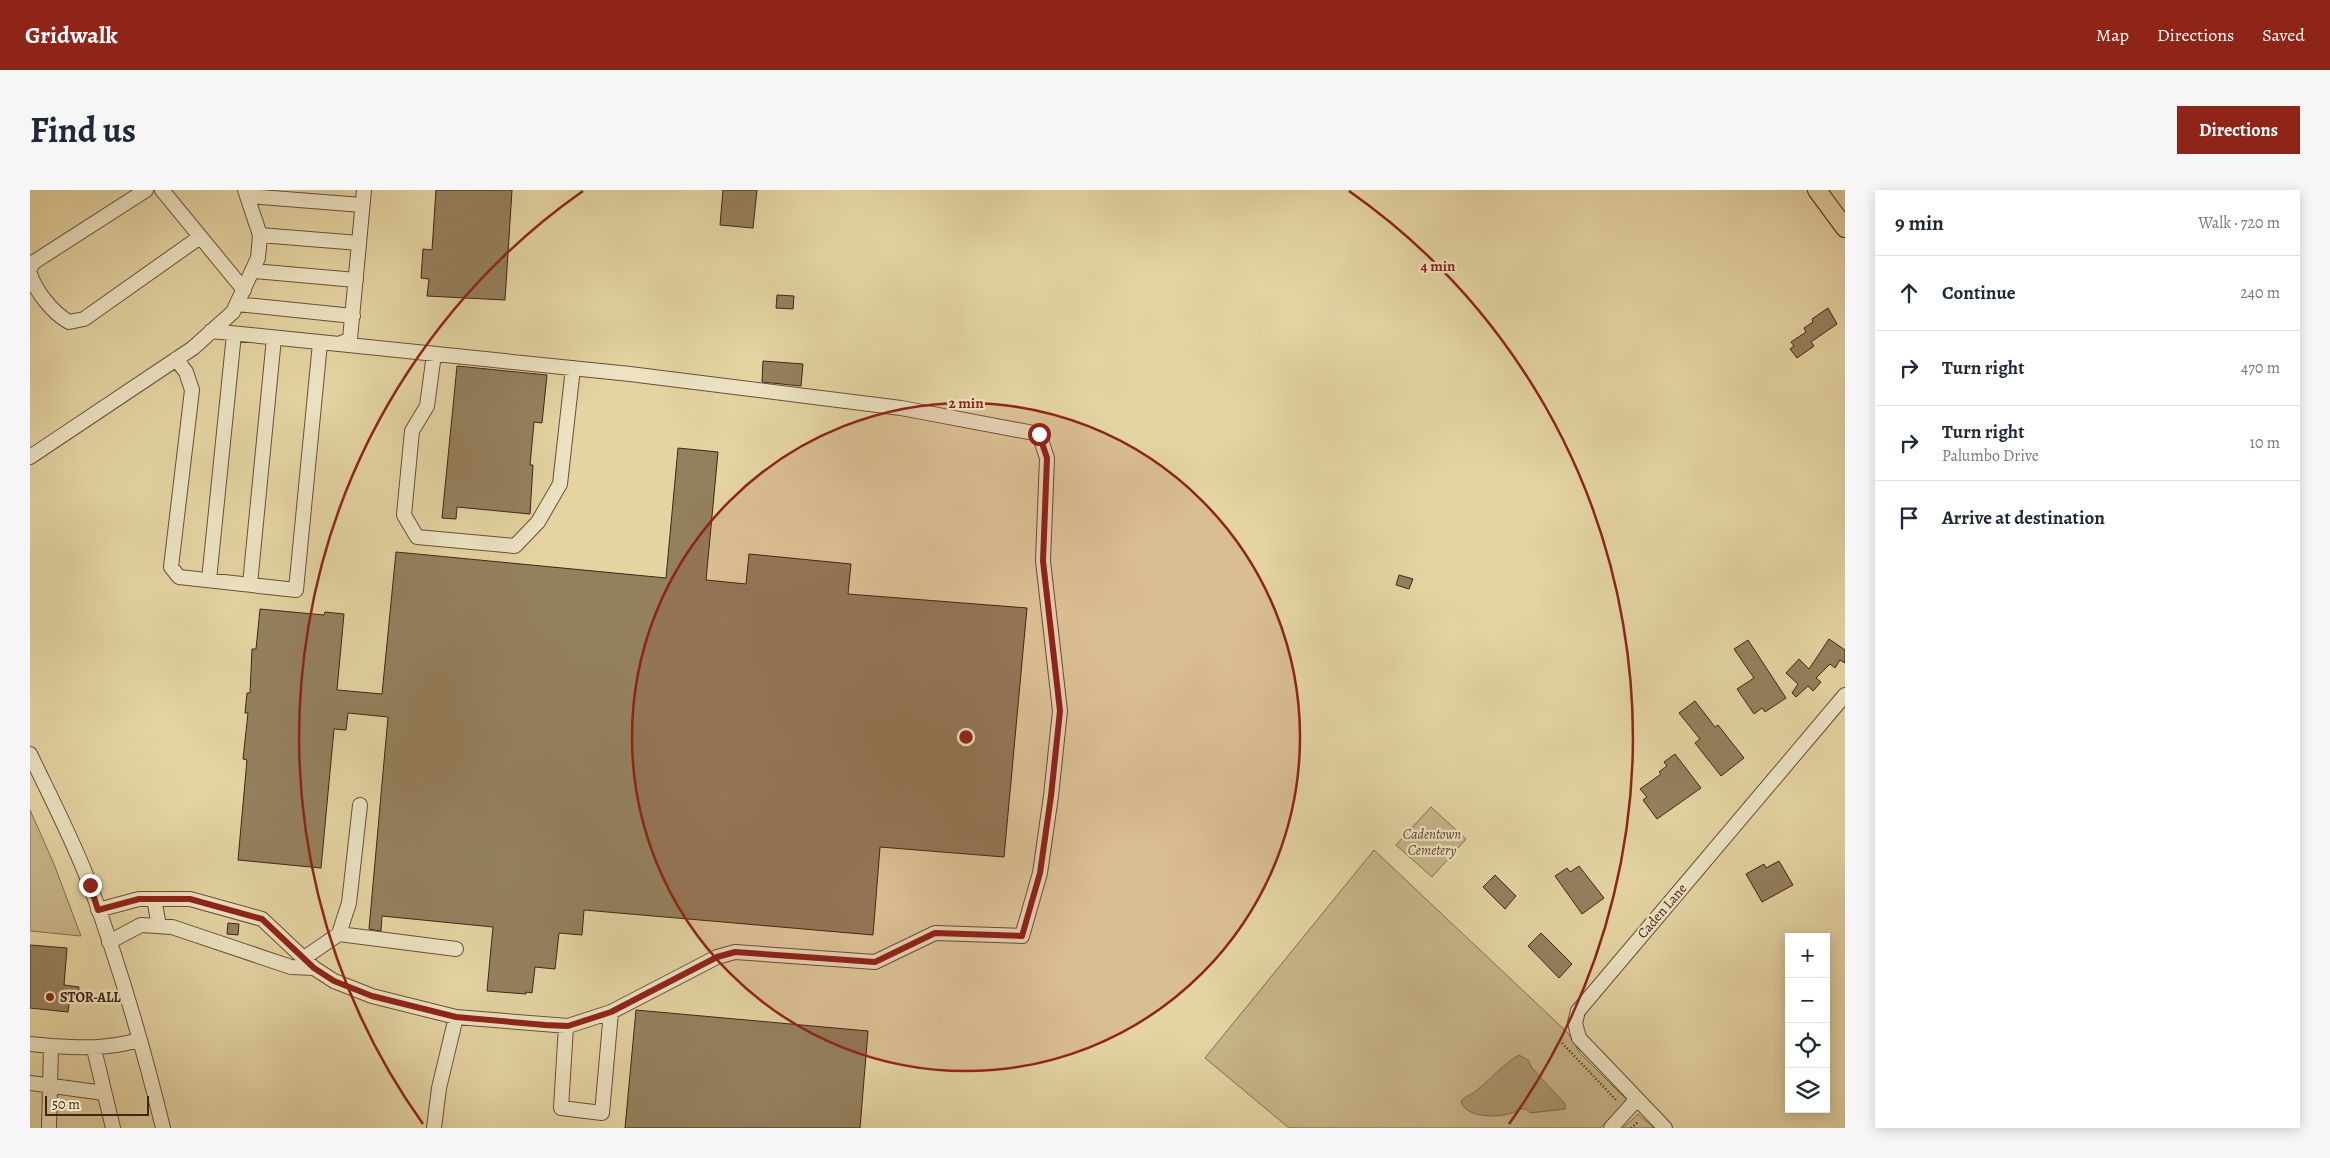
<!DOCTYPE html>
<html lang="en">
<head>
<meta charset="utf-8">
<style>
	:root { --surface:#fff; --page:#f6f6f7; --text:#1f2937; --muted:#747a83; --line:#e0e1e3; --accent:#8f2418 }
	body { margin:0; font-family:Alegreya,serif; background:var(--page); color:var(--text) }
	.controls { position:absolute; right:15px; bottom:15px; display:grid; overflow:hidden; border-radius:0px; box-shadow:0 2px 12px #0003 }
	.controls button { width:45px; height:45px; display:grid; place-items:center; padding:0; border:0; border-bottom:1px solid var(--line); background:var(--surface); color:var(--text); font:25px sans-serif }
	.scale { position:absolute; left:15px; bottom:12px; width:104px; box-sizing:border-box; padding-left:5px; border:2px solid #402414; border-top:0; font-size:14px; line-height:18px; white-space:nowrap; color:#402414; -webkit-text-stroke:4px #ede3c3; paint-order:stroke }
	.stop { position:absolute; width:15px; height:15px; margin:-11px; border:4px solid #8f2418; border-radius:50%; background:#fff }
	.stop.end { background:#8f2418; border-color:#fff; box-shadow:0 1px 5px #0008 }
	.list { margin:0; padding:0; list-style:none }
	h2 { display:flex; justify-content:space-between; align-items:center; height:65px; margin:0; padding:0 20px; font-size:21px }
	h2 small { font-size:16px; font-weight:400; color:var(--muted) }
	.list li { display:grid; grid-template-columns:32px 1fr auto; gap:15px; align-items:center; box-sizing:border-box; height:75px; padding:0 20px; border-top:1px solid var(--line) }
	.list b { display:block; font-size:19px; white-space:nowrap }
	.list p { margin:0; font-size:16px; white-space:nowrap; color:var(--muted) }
	.list em { font-size:16px; font-style:normal; color:var(--muted) }
	.icon { flex:none; width:28px; height:28px; fill:none; stroke:currentColor; stroke-width:2; stroke-linecap:round; stroke-linejoin:round }
	.map { position:relative; flex:none; width:1815px; height:938px; overflow:hidden; border-radius:0px }
	header { display:flex; align-items:center; gap:30px; box-sizing:border-box; height:70px; padding:0 25px; background:var(--accent); color:#fff }
	header strong { font-size:24px }
	nav { display:flex; gap:28px; margin-inline-start:auto; font-size:18px }
	.intro { display:flex; align-items:center; justify-content:space-between; box-sizing:border-box; height:120px; padding:0 30px }
	h1 { margin:0; font-size:35px }
	.button { padding:12px 22px; border-radius:0px; background:var(--accent); color:#fff; font-size:18px; font-weight:700 }
	main { display:flex; gap:30px; padding:0 30px }
	aside { flex:1; background:var(--surface); border-radius:0px; box-shadow:0 2px 12px #0003 }
	.map>svg:first-child { display:block }
	.green { fill:#c8b68a; stroke:#846d4f }
	.water { fill:#ac9872; stroke:#816a4c }
	.building { fill:#95805e; stroke:#402414 }
	.lines { fill:none; stroke-linecap:round; stroke-linejoin:round }
	.minor-casing { stroke:#695038; stroke-width:16 }
	.major-casing { stroke:#402414; stroke-width:20 }
	.path { stroke:#402414; stroke-width:2.5; stroke-dasharray:1 2.5; stroke-linecap:butt }
	.minor { stroke:#ede3c3; stroke-width:14 }
	.major { stroke:#e4d4a2; stroke-width:18 }
	.route { stroke:#8f2418; stroke-width:6 }
	.ring { fill:none; stroke:#8f2418; stroke-width:2.5 }
	.poi-dot { fill:#8f2418; stroke:#ede3c3; stroke-width:2 }
	.labels { text-anchor:middle; dominant-baseline:central; stroke-width:4.5; stroke-linejoin:round; paint-order:stroke }
	.park-label { font-size:14px; font-style:italic; fill:#624832; stroke:#ede3c3 }
	.street-label { font-size:14px; fill:#402414; stroke:#ede3c3 }
	.poi-label { font-size:14px; font-weight:bold; fill:#402414; stroke:#ede3c3; text-anchor:start }
	.centre { fill:#8f2418; stroke:#ede3c3; stroke-width:2.5 }
	.ring-label { font-size:15px; text-anchor:middle; font-weight:bold; fill:#8f2418; stroke:#ede3c3; stroke-width:4.5; stroke-linejoin:round; paint-order:stroke }
</style>
</head>
<body>
<header>
<strong>Gridwalk</strong>
<nav><a>Map</a><a>Directions</a><a>Saved</a></nav>
</header>
<div class="intro"><h1>Find us</h1><a class="button">Directions</a></div>
<main>
<div class="map">
<svg width="1815" height="938" viewBox="0 0 1815 938">
	<rect width="100%" height="100%" fill="#e4d4a2"/>
	<filter id="stains"><feTurbulence type="fractalNoise" baseFrequency=".004" numOctaves="4"/><feColorMatrix values="0 0 0 0 .2 0 0 0 0 .09 0 0 0 0 .02 0 0 0 .5 -.17"/></filter>
	<radialGradient id="worn" r=".72"><stop offset=".6" stop-color="#630" stop-opacity="0"/><stop offset="1" stop-color="#630" stop-opacity=".3"/></radialGradient>
	<path class="green" d="M1401,617L1436,649L1402,687L1366,655Z
		M0,620L24,674L51,746L0,741Z
		M1344,660L1538,843L1550,863L1596,909L1594,913L1570,938H1259L1175,868Z
		M1608,924L1624,938H1593Z"/>
	<path class="water" d="M1489,865L1498,870L1502,878L1535,914V919L1500,923L1496,919H1489C1478,929 1435,930 1431,911C1435,906 1442,905 1447,900C1461,889 1473,874 1489,865Z"/>
	<path class="building" d="M406,0H482L475,110L397,106L399,89L391,88L393,59L402,60Z
		M693,0H727L723,38L690,35Z
		M747,105L764,106L763,119L746,118Z
		M1798,118L1807,134L1781,152L1784,156L1767,168L1760,159L1764,156L1761,152L1776,142L1774,138L1783,132L1782,129Z
		M733,171L773,174L771,196L732,192Z
		M427,176L517,185L512,233L504,232L500,275H503L500,324L427,317L426,329L412,328Z
		M648,258L688,262L676,390L716,394L719,364L821,374L818,404L997,418L974,667L850,657L843,745L554,720L552,745L529,743L525,779L505,777L502,803L496,802V804L457,801L463,737L352,726L351,741L339,739L358,527L318,523L316,540L304,539L291,678L208,670L217,570L213,569L218,523H215L217,503H220L222,459H226L230,419L294,425L295,422L314,424L307,500L352,504L366,362L636,388Z
		M1369,385L1383,389L1379,399L1366,395Z
		M1799,449L1815,460V473L1810,470L1805,478L1800,474L1786,488L1791,492L1783,501L1778,496L1766,507L1762,503L1768,494L1756,483L1769,469L1779,479Z
		M1718,450L1756,508L1735,522L1732,518L1724,524L1707,499L1724,488L1704,459Z
		M1665,511L1685,537L1688,535L1714,568L1691,586L1665,553L1670,549L1649,523Z
		M1645,564L1671,598L1627,629L1613,610L1617,607L1610,599L1631,584L1629,582L1637,576L1634,572Z
		M1749,671L1763,695L1732,712L1716,684L1734,674L1736,678Z
		M1549,676L1574,708L1552,724L1525,686L1537,678L1540,682Z
		M1465,685L1486,706L1475,719L1453,697Z
		M198,733L209,734L208,745L197,744Z
		M1511,743L1542,774L1529,788L1498,756Z
		M0,755L37,758L34,795L49,797L48,807H40L38,822L0,818Z
		M606,820L838,841L830,938H595Z"/>
	<g class="lines">
		<g class="minor-casing">
			<path id="minor" d="M132,0L214,100
				M217,6L332,15
				M230,45L329,53
				M0,78L4,72L116,0
				M223,81L326,90
				M0,84C6,102 23,123 39,132L54,129L170,47
				M207,114L323,126
				M181,141L309,154L320,149L334,0
				M404,164L397,216L382,241L374,325L387,347L485,356L508,332L530,294L543,178
				M146,169L156,182L162,200L141,377L149,387L266,400L290,153
				M0,267L163,158L203,122L228,68L230,45L215,0
				M179,390L204,144
				M220,394L244,148
				M0,564C21,608 43,650 60,695C89,774 113,856 133,938
				M124,709L129,736
				M68,720L109,709H160L232,729L284,778
				M309,744L426,759
				M79,752L111,735L142,737L261,777L284,778L304,791L342,806L426,827L538,836L581,822L687,767L705,762L845,772L905,743L992,746L1010,683L1021,606L1030,521L1013,371L1017,268L1009,244L871,218L600,184L309,154
				M274,768L309,744L319,713L330,615
				M536,836L531,918L572,923L581,822
				M0,854L21,856
				M64,859L83,938
				M0,893L74,903
				M19,938L21,856C54,858 77,859 109,850
				M404,938L409,898L426,827
				M1581,938L1607,909
				M1635,938L1549,848L1545,833L1548,821L1815,505"/>
		</g>
		<g class="major-casing">
			<path id="major" d="M1787,0L1815,38"/>
		</g>
		<path class="path" d="M1532,853L1587,911
			M1601,938L1608,932"/>
		<use href="#minor" class="minor"/>
		<use href="#major" class="major"/>
	</g>
	<g class="lines">
		<path class="route" d="M60,695L68,720L109,709H160L232,729L284,778L304,791L342,806L426,827L515,835L538,836L581,822L687,767L705,762L845,772L905,743L992,746L1010,683L1021,606L1030,521L1013,371L1017,268L1009,244"/>
	</g>
	<circle cx="936" cy="547" r="334" fill="#8f2418" fill-opacity=".12"/>
	<g class="ring">
		<circle cx="936" cy="547" r="334"/>
		<path d="M393 934A667 667 0 0 1 553 1M1319 1A667 667 0 0 1 1479 934"/>
	</g>
	<circle class="poi-dot" cx="20" cy="807" r="5"/>
	<g class="labels">
		<g class="park-label">
			<text x="1402" y="644">Cadentown<tspan x="1402" dy="16">Cemetery</tspan></text>
		</g>
		<g class="street-label">
			<text transform="translate(1632 721) rotate(-49)">Caden Lane</text>
		</g>
		<g class="poi-label">
			<text x="30" y="807">STOR-ALL</text>
		</g>
	</g>
	<circle cx="936" cy="547" r="8" class="centre"/>
	<g class="ring-label">
		<text x="1408" y="81">4 min</text>
		<text x="936" y="218">2 min</text>
	</g>
	<rect width="100%" height="100%" filter="url(#stains)"/>
	<rect width="100%" height="100%" fill="url(#worn)"/>
</svg>
<div class="controls">
<button>+</button>
<button>−</button>
<button><svg class="icon" aria-label="locate" viewBox="0 0 24 24"><circle cx="12" cy="12" r="6"/><path d="M12 2v4M12 18v4M2 12h4M18 12h4"/></svg></button>
<button><svg class="icon" aria-label="layers" viewBox="0 0 24 24"><path d="M12 4l9 5-9 5-9-5zM3 14l9 5 9-5"/></svg></button>
</div>
<div class="scale">50 m</div>
<div class="stop" style="left:1009px;top:244px"></div>
<div class="stop end" style="left:60px;top:695px"></div>
</div>
<aside>
<h2>9 min<small>Walk · 720 m</small></h2>
<ul class="list">
<li><svg class="icon" aria-label="ahead" viewBox="0 0 24 24"><path d="M12 20V5M6 11l6-6 6 6"/></svg><div><b>Continue</b></div><em>240 m</em></li>
<li><svg class="icon" aria-label="right" viewBox="0 0 24 24"><path d="M7 20v-9h11M14 6l5 5-5 5"/></svg><div><b>Turn right</b></div><em>470 m</em></li>
<li><svg class="icon" aria-label="right" viewBox="0 0 24 24"><path d="M7 20v-9h11M14 6l5 5-5 5"/></svg><div><b>Turn right</b><p>Palumbo Drive</p></div><em>10 m</em></li>
<li><svg class="icon" aria-label="arrive" viewBox="0 0 24 24"><path d="M6 21V4h12l-3 4 3 4H6"/></svg><div><b>Arrive at destination</b></div></li>
</ul>
</aside>
</main>
</body>
</html>
